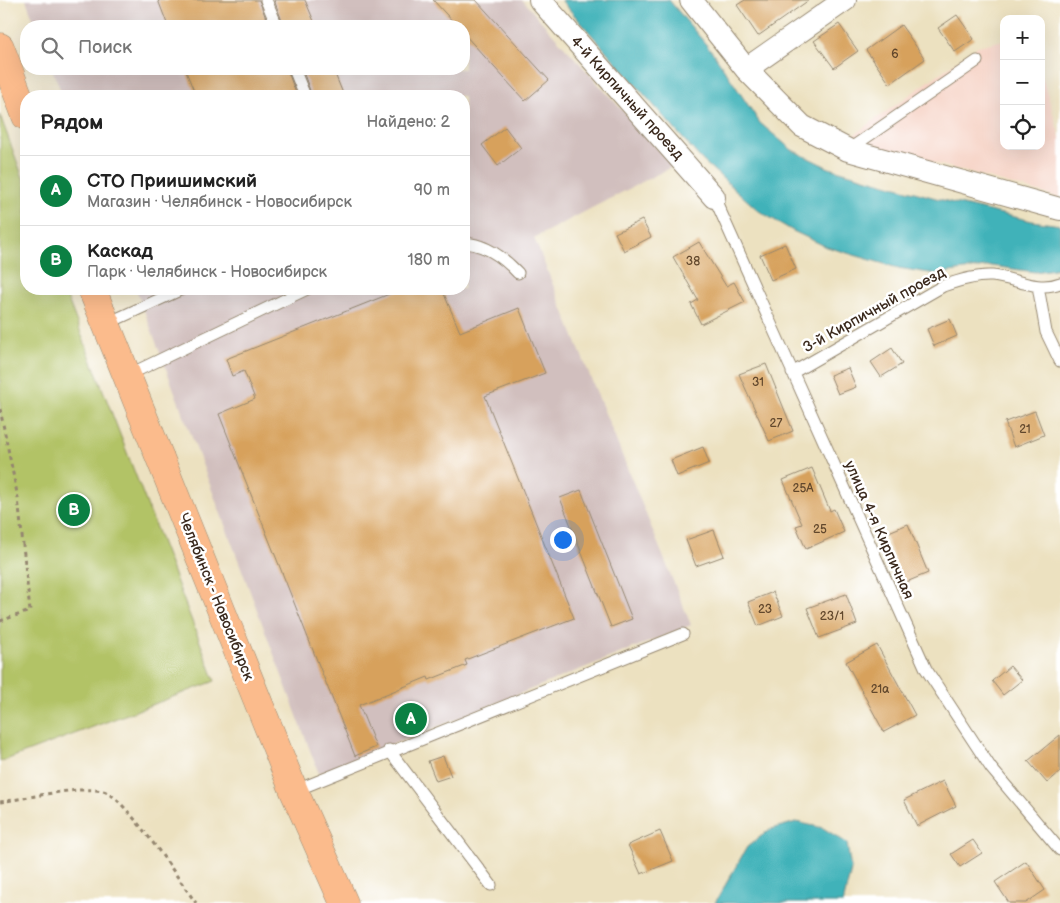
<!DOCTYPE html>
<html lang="ru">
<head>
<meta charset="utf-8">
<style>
	:root { --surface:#fff; --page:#f2f2f2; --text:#222; --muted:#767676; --line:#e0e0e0; --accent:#0b8043 }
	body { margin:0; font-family:"Balsamiq Sans",sans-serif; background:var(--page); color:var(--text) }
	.controls { position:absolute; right:15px; top:15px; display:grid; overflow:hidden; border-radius:10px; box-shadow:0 5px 20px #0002 }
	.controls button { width:45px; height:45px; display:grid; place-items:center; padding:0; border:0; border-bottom:1px solid var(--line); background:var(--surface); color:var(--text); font:25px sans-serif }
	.you { position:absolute; left:562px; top:539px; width:18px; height:18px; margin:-12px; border:4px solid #fff; border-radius:50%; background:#1a73e8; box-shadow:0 0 0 8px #1a73e833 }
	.badge { display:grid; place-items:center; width:32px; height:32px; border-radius:50%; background:var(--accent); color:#fff; font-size:16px; font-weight:700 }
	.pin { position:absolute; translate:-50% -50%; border:2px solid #fff; box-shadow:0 1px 5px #0006 }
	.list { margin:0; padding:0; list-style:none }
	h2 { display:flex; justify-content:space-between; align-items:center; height:65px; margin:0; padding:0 20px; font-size:21px }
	h2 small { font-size:16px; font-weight:400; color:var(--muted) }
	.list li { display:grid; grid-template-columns:32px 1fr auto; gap:15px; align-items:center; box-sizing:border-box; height:70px; padding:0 20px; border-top:1px solid var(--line) }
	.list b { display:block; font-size:19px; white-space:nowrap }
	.list p { margin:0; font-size:16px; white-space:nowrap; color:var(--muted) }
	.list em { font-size:16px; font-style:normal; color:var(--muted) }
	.icon { flex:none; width:28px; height:28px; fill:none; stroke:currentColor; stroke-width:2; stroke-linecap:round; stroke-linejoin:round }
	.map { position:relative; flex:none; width:1060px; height:903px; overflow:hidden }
	.search { position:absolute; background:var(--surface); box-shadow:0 5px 20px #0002; left:20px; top:20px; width:450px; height:55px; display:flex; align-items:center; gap:12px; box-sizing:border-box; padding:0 18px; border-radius:20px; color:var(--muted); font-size:19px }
	.panel { position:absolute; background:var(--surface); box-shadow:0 5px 20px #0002; left:20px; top:90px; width:450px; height:205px; border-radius:20px }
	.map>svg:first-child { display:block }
	.built { fill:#f6d2c4 }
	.industrial { fill:#d1bfbe }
	.green { fill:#b2c366; stroke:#767642 }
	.water { fill:#41b2b9; stroke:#3e6e6c }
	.building { fill:#d7a15b }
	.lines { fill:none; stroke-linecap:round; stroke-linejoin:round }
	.service-casing { stroke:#94866f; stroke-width:13 }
	.minor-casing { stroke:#94866f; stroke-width:24 }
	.trunk-casing { stroke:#94866f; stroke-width:29 }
	.path { stroke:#94866f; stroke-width:3; stroke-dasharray:4 4; stroke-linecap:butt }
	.service { stroke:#fff; stroke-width:11 }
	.minor { stroke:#fff; stroke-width:22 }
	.trunk { stroke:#fbbb8c; stroke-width:28 }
	.labels { text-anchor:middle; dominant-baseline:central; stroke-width:5; stroke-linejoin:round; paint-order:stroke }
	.number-label { font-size:12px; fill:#62482d }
	.street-label { font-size:15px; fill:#3b2a1e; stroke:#fff }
</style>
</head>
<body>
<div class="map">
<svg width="1060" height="903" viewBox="0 0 1060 903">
	<rect width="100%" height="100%" fill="#fff"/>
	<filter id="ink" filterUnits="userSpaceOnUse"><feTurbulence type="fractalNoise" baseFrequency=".02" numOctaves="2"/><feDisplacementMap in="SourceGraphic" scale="10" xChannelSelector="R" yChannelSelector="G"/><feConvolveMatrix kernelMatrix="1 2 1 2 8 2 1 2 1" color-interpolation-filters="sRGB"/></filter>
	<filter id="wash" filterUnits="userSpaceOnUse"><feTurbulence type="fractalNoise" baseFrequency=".0096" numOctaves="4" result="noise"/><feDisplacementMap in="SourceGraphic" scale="20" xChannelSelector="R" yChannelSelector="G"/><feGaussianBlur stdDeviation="1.12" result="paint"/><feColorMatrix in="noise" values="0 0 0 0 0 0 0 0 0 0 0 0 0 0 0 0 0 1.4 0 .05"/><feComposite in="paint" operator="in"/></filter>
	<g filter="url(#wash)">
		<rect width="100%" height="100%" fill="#ece1c0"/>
		<path class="built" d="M1004,40V146H1041V72L1060,138V198L848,139L978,46Z"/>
		<path class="industrial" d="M26,0H522L673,166L534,238L691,625L319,774L136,289H464V96H63L52,69H464V26H36Z"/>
		<path class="green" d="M0,115L26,186V289H64L215,681L0,762Z"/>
		<path class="water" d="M561,0H669L714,54L760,123L792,150L829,168L950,202L1032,221L1060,225V268L1035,272L992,266L936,274L898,268L827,247L793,231L759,211L701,159Z
			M796,822L823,828L847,843L851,870L843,903H715L747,847L769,830Z"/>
		<g id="blocks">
			<path class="building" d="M158,0H259L269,26H168Z
				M274,0H305L316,26H284Z
				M433,0H476L549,80L525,101L464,34V26H457Z
				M745,0H809L758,36L737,5Z
				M957,15L974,39L955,52L938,28Z
				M839,24L858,51L834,68L814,41Z
				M901,25L925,59L890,84L866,50Z
				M185,69H287L297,96H196Z
				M302,69H333L344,96H312Z
				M505,127L521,148L498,166L482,145Z
				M642,220L651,237L624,251L615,233Z
				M699,242L726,286L734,282L745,302L701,324L691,304L698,300L673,257Z
				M785,244L796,269L771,280L760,255Z
				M402,289H442L460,332L519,308L545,373L485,396L574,618L465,660L467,665L429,680L428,677L359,705L376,747L355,756L219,414L255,399L244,371L232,376L226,359Z
				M950,319L957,336L934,346L927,329Z
				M892,348L902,364L881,377L871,362Z
				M766,364L793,431L769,441L739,374Z
				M848,368L856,387L838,394L830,375Z
				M1035,411L1044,435L1014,447L1005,422Z
				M703,447L709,463L677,476L671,460Z
				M812,468L830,511L834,509L844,532L806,549L796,526L802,524L783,480Z
				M581,490L632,619L611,627L560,498Z
				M908,524L928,573L904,583L884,534Z
				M714,530L724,556L696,566L686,540Z
				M773,592L783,616L758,626L748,602Z
				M846,594L857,624L819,638L807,608Z
				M877,645L915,715L884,732L846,662Z
				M1010,666L1022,680L1003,695L992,681Z
				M1060,735V772L1047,783L1028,761Z
				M443,756L451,776L436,781L428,761Z
				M943,781L956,806L917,826L904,800Z
				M660,831L673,861L641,874L628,845Z
				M973,840L982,853L960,867L951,854Z
				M1026,861L1045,890L1026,903H1009L995,882Z"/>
		</g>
	</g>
	<g filter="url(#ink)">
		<use href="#blocks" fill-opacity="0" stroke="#94866f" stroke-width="1"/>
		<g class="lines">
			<g class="service-casing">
				<path id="service" d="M266,0L277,26
					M294,69L305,96
					M848,150L977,61
					M714,197L926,669L991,768L1060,850
					M464,243C486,244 504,258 518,273
					M1038,286L1046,332L1060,361
					M106,324L182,289
					M792,373L943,286C957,281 976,275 992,276C1014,278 1038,292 1060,283
					M126,376L307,289
					M389,750L491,885
					M294,791L683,634"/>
			</g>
			<g class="minor-casing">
				<path id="minor" d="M540,0L714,197
					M691,0L746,69L802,126L848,150L1060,209
					M746,69L845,0"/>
			</g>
			<g class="trunk-casing">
				<path id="trunk" d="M0,47L26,116
					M92,289L294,791L344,903"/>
			</g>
			<path class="path" d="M0,409L18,498L30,611L0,621
				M0,802C29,798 76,786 103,791C123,794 181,883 196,903"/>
			<use href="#service" class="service"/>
			<use href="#minor" class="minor"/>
			<use href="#trunk" class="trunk"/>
		</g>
	</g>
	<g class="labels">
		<g class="number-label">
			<text x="895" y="54">6</text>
			<text x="693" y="261">38</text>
			<text x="758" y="382">31</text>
			<text x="776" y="423">27</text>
			<text x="1025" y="429">21</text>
			<text x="803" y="488">25А</text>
			<text x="820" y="529">25</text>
			<text x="765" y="609">23</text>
			<text x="832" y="616">23/1</text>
			<text x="880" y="689">21а</text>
		</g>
		<g class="street-label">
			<text transform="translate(627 98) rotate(48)">4-й Кирпичный проезд</text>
			<text transform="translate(874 310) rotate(-29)">3-й Кирпичный проезд</text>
			<text transform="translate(879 530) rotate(66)">улица 4-я Кирпичная</text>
			<text transform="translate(216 597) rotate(68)">Челябинск - Новосибирск</text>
		</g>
	</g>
</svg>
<div class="controls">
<button>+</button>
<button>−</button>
<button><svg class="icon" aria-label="locate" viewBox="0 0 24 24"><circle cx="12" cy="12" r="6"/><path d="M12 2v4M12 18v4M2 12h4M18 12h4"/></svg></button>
</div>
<div class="you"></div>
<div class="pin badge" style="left:411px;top:719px">A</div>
<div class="pin badge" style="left:74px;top:510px">B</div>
<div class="search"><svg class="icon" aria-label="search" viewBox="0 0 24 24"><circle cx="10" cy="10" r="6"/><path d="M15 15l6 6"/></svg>Поиск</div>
<section class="panel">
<h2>Рядом<small>Найдено: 2</small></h2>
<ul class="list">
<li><span class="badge">A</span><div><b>СТО Приишимский</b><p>Магазин · Челябинск - Новосибирск</p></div><em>90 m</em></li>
<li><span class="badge">B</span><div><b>Каскад</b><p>Парк · Челябинск - Новосибирск</p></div><em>180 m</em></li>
</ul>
</section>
</div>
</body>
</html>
